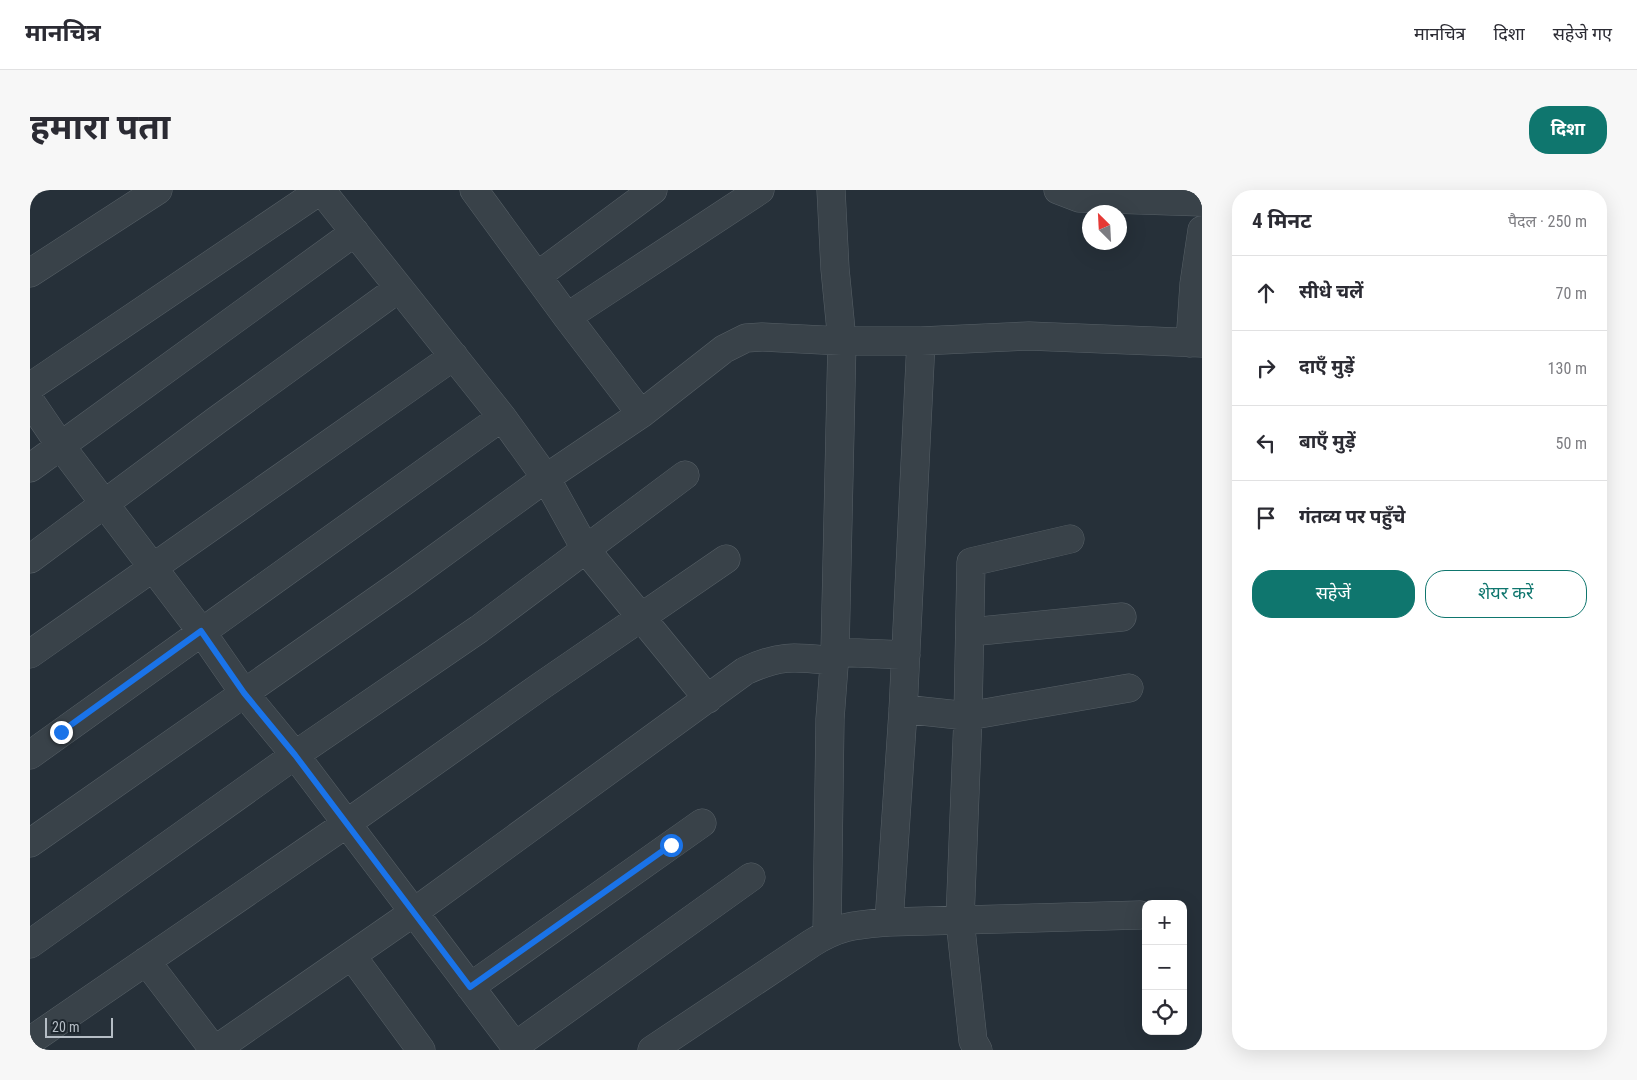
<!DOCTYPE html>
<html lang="hi">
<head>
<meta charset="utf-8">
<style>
	:root { --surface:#fff; --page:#f7f7f7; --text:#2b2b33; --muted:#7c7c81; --line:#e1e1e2; --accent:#0f766e }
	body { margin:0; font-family:"Roboto Condensed","Noto Sans Devanagari",sans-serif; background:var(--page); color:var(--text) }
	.controls { position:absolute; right:15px; bottom:15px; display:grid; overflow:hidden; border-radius:10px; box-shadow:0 5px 20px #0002 }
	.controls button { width:45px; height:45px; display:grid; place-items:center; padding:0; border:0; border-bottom:1px solid var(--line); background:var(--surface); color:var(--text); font:25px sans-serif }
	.compass { position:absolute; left:1052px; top:15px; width:45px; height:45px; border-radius:50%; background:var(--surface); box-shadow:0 5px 20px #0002; rotate:336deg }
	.scale { position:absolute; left:15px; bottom:12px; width:68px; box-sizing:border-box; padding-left:5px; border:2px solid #b5bdc5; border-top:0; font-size:14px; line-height:18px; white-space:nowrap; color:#b5bdc5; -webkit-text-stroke:4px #1e272e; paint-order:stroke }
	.stop { position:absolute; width:15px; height:15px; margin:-11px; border:4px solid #1a73e8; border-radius:50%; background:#fff }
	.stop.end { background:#1a73e8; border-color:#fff; box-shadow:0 1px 5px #0008 }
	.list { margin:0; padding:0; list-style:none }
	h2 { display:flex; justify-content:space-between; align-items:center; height:65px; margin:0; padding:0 20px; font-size:21px }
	h2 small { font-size:16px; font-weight:400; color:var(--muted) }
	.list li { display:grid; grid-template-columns:32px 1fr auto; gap:15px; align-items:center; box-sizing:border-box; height:75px; padding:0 20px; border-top:1px solid var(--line) }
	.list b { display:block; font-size:19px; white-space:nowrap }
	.list em { font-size:16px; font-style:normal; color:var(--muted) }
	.actions { display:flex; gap:10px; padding:15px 20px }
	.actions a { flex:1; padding:11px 0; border:1px solid var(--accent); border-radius:20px; text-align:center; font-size:18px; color:var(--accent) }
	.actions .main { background:var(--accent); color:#fff }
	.icon { flex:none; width:28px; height:28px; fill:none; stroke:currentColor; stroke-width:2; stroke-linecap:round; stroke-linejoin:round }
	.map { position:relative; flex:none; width:1172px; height:860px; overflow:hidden; border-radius:20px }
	header { display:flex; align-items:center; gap:30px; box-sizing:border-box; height:70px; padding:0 25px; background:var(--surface); border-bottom:1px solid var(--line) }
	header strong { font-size:24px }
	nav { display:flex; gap:28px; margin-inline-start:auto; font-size:18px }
	.intro { display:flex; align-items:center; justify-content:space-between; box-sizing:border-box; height:120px; padding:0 30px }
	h1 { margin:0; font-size:35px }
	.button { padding:12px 22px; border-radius:20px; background:var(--accent); color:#fff; font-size:18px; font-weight:700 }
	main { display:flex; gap:30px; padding:0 30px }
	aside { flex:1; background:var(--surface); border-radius:20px; box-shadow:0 5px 20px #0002 }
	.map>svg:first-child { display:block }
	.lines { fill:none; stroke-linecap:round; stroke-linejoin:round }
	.minor-casing { stroke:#576067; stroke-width:29 }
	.minor { stroke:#394249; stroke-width:28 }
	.route { stroke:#1a73e8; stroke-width:6 }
</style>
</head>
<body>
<header>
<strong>मानचित्र</strong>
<nav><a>मानचित्र</a><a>दिशा</a><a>सहेजे गए</a></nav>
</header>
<div class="intro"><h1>हमारा पता</h1><a class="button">दिशा</a></div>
<main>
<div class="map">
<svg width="1172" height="860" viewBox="0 0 1172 860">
	<rect width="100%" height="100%" fill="#263039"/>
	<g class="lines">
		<g class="minor-casing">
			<path id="minor" d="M291,0L472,227L516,288L556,360L678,509
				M444,0L537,127L611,224
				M1028,0L1049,8L1172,12
				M0,83L128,0
				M507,86L623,0
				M537,127L730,0
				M1160,153L1164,94L1172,40
				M0,197L291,0
				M0,211L30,255L171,441L214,503L265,565L488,860
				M0,278L325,42
				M0,369L187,230L369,98
				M940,442L1092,427
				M805,462L876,465
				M0,464L424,166
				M873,519L938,526L1099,498
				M0,565L472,227
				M0,653L373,392L516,288L611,224L694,159L716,148L732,147L812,151H891L999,146L1172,153
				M859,732L873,521L891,151
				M797,744L800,529L805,462L812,151L805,79L801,0
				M0,754L265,565L449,439L655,285
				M322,766L391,860
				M116,771L184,860
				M440,797L672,633
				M0,851L316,634L511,496L696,369
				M485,856L721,687
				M185,860L384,722L715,481C751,464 766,467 804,471
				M622,860L782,753C811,735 826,735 859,732L1110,725
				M948,860L943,851L930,730L938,526L941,372L1040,349"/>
		</g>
		<use href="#minor" class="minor"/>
	</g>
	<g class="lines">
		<path class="route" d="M31,542L171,441L214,503L265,565L440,797L641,655"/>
	</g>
</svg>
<div class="controls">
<button>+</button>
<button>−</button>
<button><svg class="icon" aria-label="locate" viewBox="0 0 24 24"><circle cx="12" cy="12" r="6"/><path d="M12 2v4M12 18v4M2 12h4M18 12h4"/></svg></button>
</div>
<svg class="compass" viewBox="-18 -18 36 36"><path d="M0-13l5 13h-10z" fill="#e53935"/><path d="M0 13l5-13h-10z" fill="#7c7c81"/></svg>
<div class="scale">20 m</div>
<div class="stop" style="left:641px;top:655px"></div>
<div class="stop end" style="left:31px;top:542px"></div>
</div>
<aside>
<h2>4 मिनट<small>पैदल · 250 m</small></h2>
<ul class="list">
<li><svg class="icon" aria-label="ahead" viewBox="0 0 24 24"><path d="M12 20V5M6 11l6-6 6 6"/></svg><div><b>सीधे चलें</b></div><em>70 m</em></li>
<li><svg class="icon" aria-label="right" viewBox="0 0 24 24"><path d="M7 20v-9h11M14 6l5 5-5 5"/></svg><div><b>दाएँ मुड़ें</b></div><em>130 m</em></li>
<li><svg class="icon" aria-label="left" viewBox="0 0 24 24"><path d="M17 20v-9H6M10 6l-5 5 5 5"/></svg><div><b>बाएँ मुड़ें</b></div><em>50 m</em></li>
<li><svg class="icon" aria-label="arrive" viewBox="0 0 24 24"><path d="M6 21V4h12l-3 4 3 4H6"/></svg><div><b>गंतव्य पर पहुँचे</b></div></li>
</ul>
<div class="actions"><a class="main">सहेजें</a><a>शेयर करें</a></div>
</aside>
</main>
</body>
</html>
